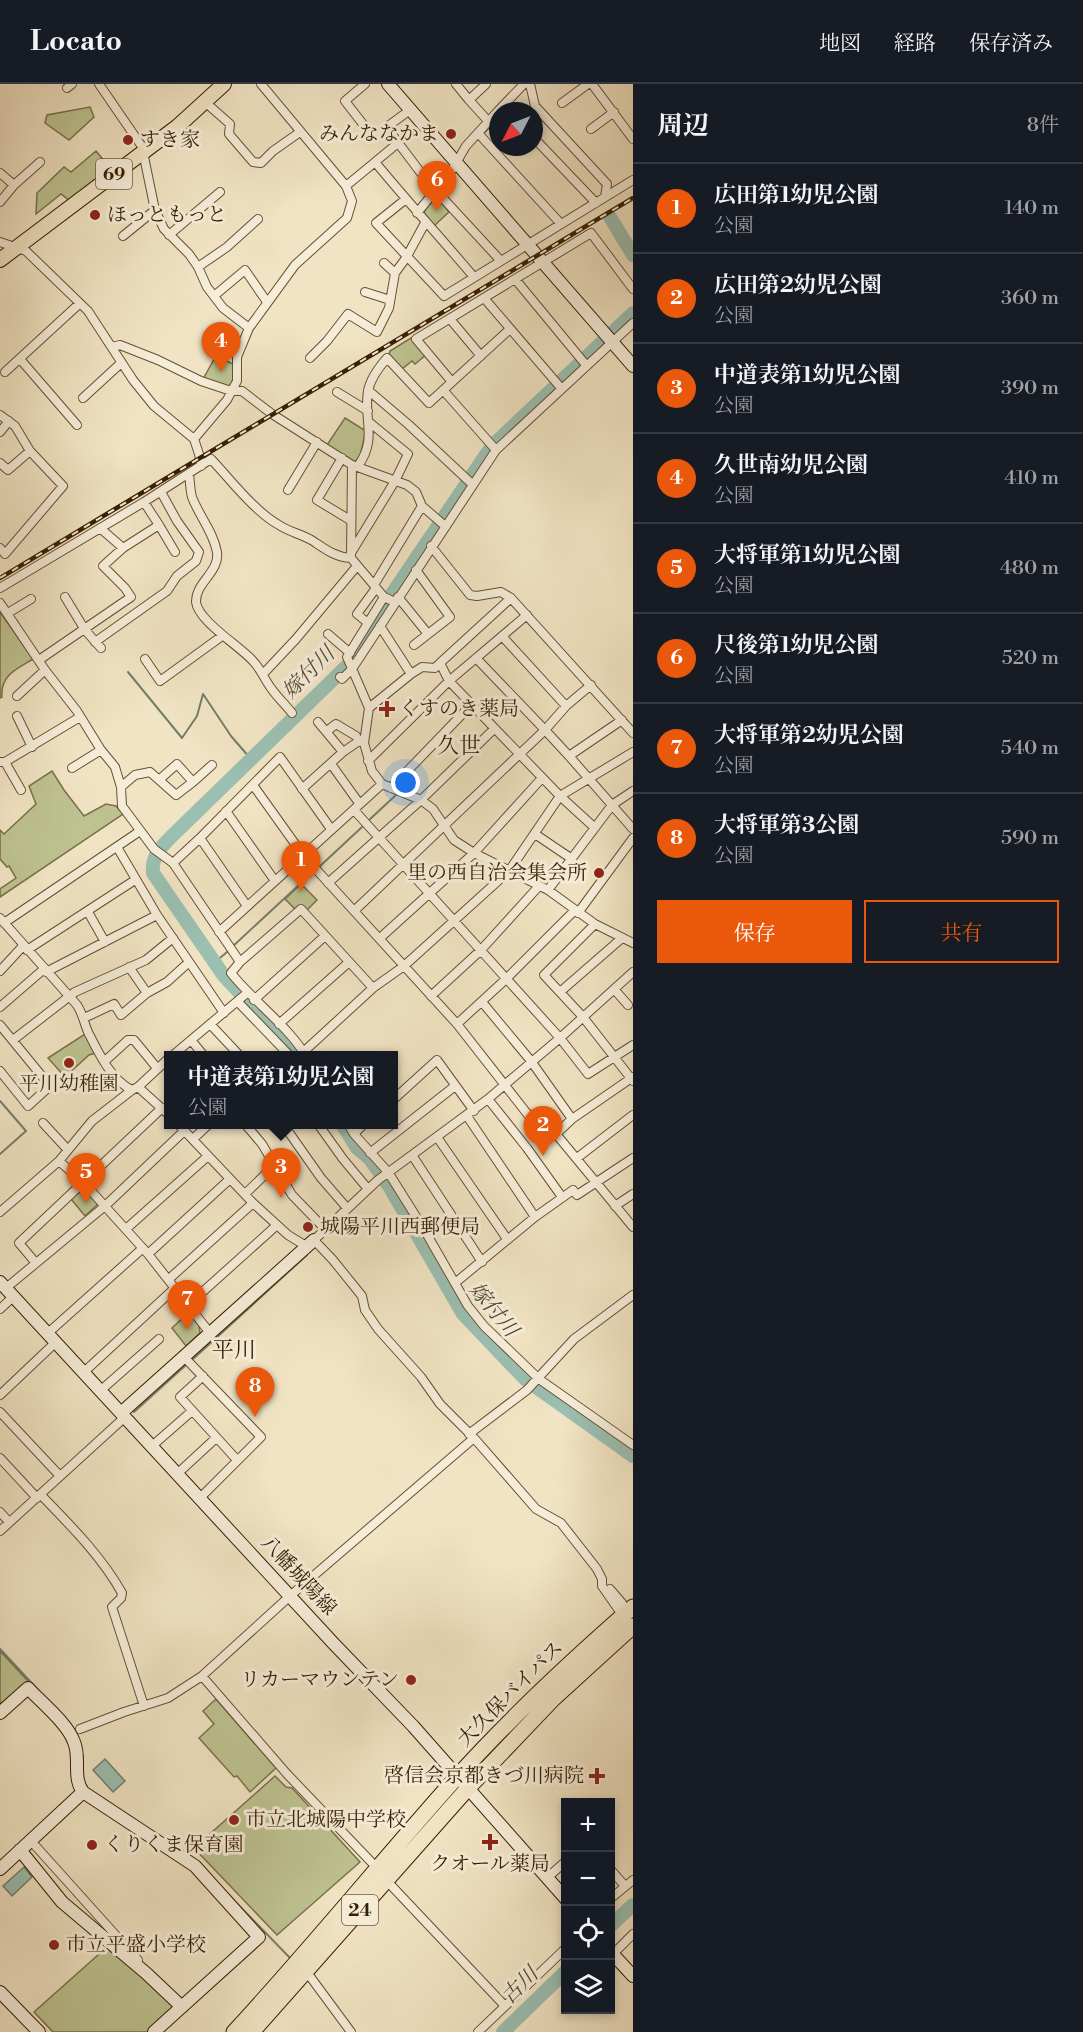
<!DOCTYPE html>
<html lang="ja">
<head>
<meta charset="utf-8">
<style>
	:root { --surface:#171b24; --page:#242831; --text:#f1f3f6; --muted:#9ea1a6; --line:#363941; --accent:#ea580c }
	body { margin:0; font-family:"Libre Bodoni","Noto Serif JP",serif; background:var(--page); color:var(--text) }
	.controls { position:absolute; right:18px; bottom:18px; display:grid; overflow:hidden; border-radius:0px; box-shadow:0 3px 9px #0003 }
	.controls button { width:54px; height:54px; display:grid; place-items:center; padding:0; border:0; border-bottom:2px solid var(--line); background:var(--surface); color:var(--text); font:30px sans-serif }
	.compass { position:absolute; left:489px; top:18px; width:54px; height:54px; border-radius:50%; background:var(--surface); box-shadow:0 3px 9px #0003; rotate:228deg }
	.you { position:absolute; left:406px; top:699px; width:21px; height:21px; margin:-15px; border:4px solid #fff; border-radius:50%; background:#1a73e8; box-shadow:0 0 0 9px #1a73e833 }
	.badge { display:grid; place-items:center; width:39px; height:39px; border-radius:50%; background:var(--accent); color:#fff; font-size:20px; font-weight:700 }
	.pin { position:absolute; translate:-50% -50px; filter:drop-shadow(0 2px 3px #0008) }
	.pin::after { content:''; position:absolute; top:32px; width:21px; height:18px; background:inherit; clip-path:polygon(0 0,100% 0,50% 100%) }
	.popup { position:absolute; left:164px; top:967px; width:234px; height:78px; box-sizing:border-box; display:grid; place-content:center; border-radius:0px; background:var(--surface); filter:drop-shadow(0 2px 4px #0005); font-size:20px; white-space:nowrap; color:var(--muted) }
	.popup b { font-size:22px; color:var(--text) }
	.popup::after { content:''; position:absolute; left:50%; top:100%; margin-left:-12px; border:12px solid transparent; border-top-color:var(--surface) }
	.list { margin:0; padding:0; list-style:none }
	h2 { display:flex; justify-content:space-between; align-items:center; height:78px; margin:0; padding:0 24px; font-size:26px }
	h2 small { font-size:20px; font-weight:400; color:var(--muted) }
	.list li { display:grid; grid-template-columns:39px 1fr auto; gap:18px; align-items:center; box-sizing:border-box; height:90px; padding:0 24px; border-top:2px solid var(--line) }
	.list b { display:block; font-size:22px; white-space:nowrap }
	.list p { margin:0; font-size:20px; white-space:nowrap; color:var(--muted) }
	.list em { font-size:20px; font-style:normal; color:var(--muted) }
	.actions { display:flex; gap:12px; padding:18px 24px }
	.actions a { flex:1; padding:14px 0; border:2px solid var(--accent); border-radius:0px; text-align:center; font-size:21px; color:var(--accent) }
	.actions .main { background:var(--accent); color:#fff }
	.icon { flex:none; width:33px; height:33px; fill:none; stroke:currentColor; stroke-width:2; stroke-linecap:round; stroke-linejoin:round }
	.map { position:relative; flex:none; width:633px; height:1948px; overflow:hidden }
	header { display:flex; align-items:center; gap:36px; box-sizing:border-box; height:84px; padding:0 30px; background:var(--surface); border-bottom:2px solid var(--line) }
	header strong { font-size:28px }
	nav { display:flex; gap:33px; margin-inline-start:auto; font-size:21px }
	main { display:flex }
	aside { flex:1; background:var(--surface) }
	.map>svg:first-child { display:block }
	.green { fill:#bec391; stroke:#7a7049; stroke-width:1.5 }
	.water { fill:#9bbfb1; stroke:#737e6b; stroke-width:1.5 }
	.lines { fill:none; stroke-linecap:round; stroke-linejoin:round }
	.stream { stroke:#737e6b; stroke-width:2 }
	.river { stroke:#9bbfb1; stroke-width:14 }
	.street-casing { stroke:#664f32; stroke-width:10 }
	.secondary-casing { stroke:#371d01; stroke-width:14 }
	.primary-casing { stroke:#371d01; stroke-width:16 }
	.highway-casing { stroke:#371d01; stroke-width:17 }
	.street { stroke:#f6edd9; stroke-width:8 }
	.secondary { stroke:#f6edd9; stroke-width:12 }
	.primary { stroke:#f1e4c4; stroke-width:14 }
	.highway { stroke:#f1e4c4; stroke-width:15 }
	.rail-casing { stroke:#371d01; stroke-width:4.5 }
	.rail { stroke:#f6edd9; stroke-width:2; stroke-dasharray:7; stroke-linecap:butt }
	.poi-dot { fill:#8f2418; stroke:#f6edd9; stroke-width:2 }
	.labels { text-anchor:middle; dominant-baseline:central; stroke-width:6; stroke-linejoin:round; paint-order:stroke }
	.shield { fill:#f6edd9; stroke:#705b42; stroke-width:1.5 }
	.shield-label { font-size:18px; font-weight:bold; fill:#371d01 }
	.poi-label { font-size:20px; fill:#371d01; stroke:#f6edd9; text-anchor:start }
	.street-label { font-size:20px; fill:#371d01; stroke:#f6edd9 }
	.water-label { font-size:21px; font-style:italic; fill:#554e36; stroke:#f6edd9 }
	.quarter-label { font-size:22px; fill:#371d01; stroke:#f6edd9 }
</style>
</head>
<body>
<header>
<strong>Locato</strong>
<nav><a>地図</a><a>経路</a><a>保存済み</a></nav>
</header>
<main>
<div class="map">
<svg width="633" height="1948" viewBox="0 0 633 1948">
	<rect width="100%" height="100%" fill="#f1e4c4"/>
	<filter id="stains"><feTurbulence type="fractalNoise" baseFrequency=".00333" numOctaves="4"/><feColorMatrix values="0 0 0 0 .2 0 0 0 0 .09 0 0 0 0 .02 0 0 0 .5 -.17"/></filter>
	<radialGradient id="worn" r=".72"><stop offset=".6" stop-color="#630" stop-opacity="0"/><stop offset="1" stop-color="#630" stop-opacity=".3"/></radialGradient>
	<path class="green" d="M90,23L94,33L69,56L45,39L47,31Z
		M96,67L111,85L70,117L61,110L36,130L37,109L64,83L71,88Z
		M437,112L449,128L434,142L424,132L425,126Z
		M411,254L426,271L415,280L412,277L402,285L389,270L390,267Z
		M216,272L235,281V296L230,304L203,295Z
		M345,334L366,347L360,372L355,378L327,361Z
		M0,528L33,575C17,585 0,591 2,613L0,614Z
		M52,687L64,706L84,732L106,720L116,722L123,730L0,813V805L16,794L9,782L7,783L0,775V746L4,750L36,720L29,702Z
		M301,800L317,816L306,827L296,826L285,815Z
		M85,950L96,969L89,971L65,993L48,974Z
		M83,1105H86L97,1117V1121L85,1132L71,1115Z
		M189,1228L199,1242L200,1249L186,1262L172,1244Z
		M0,1567L28,1597L0,1623Z
		M216,1615L276,1684L250,1708L237,1692L234,1693L199,1654L214,1640L203,1627Z
		M275,1692L286,1703L292,1704L360,1778L277,1851L194,1764Z
		M107,1863L176,1923L148,1948H53L34,1928Z"/>
	<path class="water" d="M105,1675L125,1697L113,1708L93,1686Z
		M24,1783L32,1793L12,1812L3,1802Z"/>
	<g class="lines">
		<path class="stream" d="M485,48L498,34
			M128,588L182,654L197,632L203,610L231,652L250,674
			M368,737L397,710
			M318,784L362,743
			M232,863L314,787
			M214,879L227,868
			M0,1017L26,1047L0,1070
			M193,1275L307,1171
			M134,1328L186,1281
			M0,1565L41,1609
			M83,1672V1690
			M104,1715L134,1735
			M179,1764L189,1771
			M223,1805L292,1876"/>
		<path class="river" d="M610,133L633,171
			M299,972L224,892L153,789C151,772 162,762 173,751L351,578L390,513L492,362L633,229
			M342,1040L357,1064L370,1075L389,1102L463,1230L525,1295L633,1372
			M610,1842L633,1821
			M503,1948L566,1887"/>
		<g class="street-casing">
			<path id="street" d="M99,0L145,67
				M365,0L345,17L373,53L410,26
				M456,0L469,16
				M486,0L469,16L489,38
				M530,0L535,22L607,100L605,113
				M592,0L633,55
				M67,4L72,0
				M205,18L230,40L229,50L253,78L261,79L273,67L300,48
				M562,19L588,0
				M498,27L524,0
				M387,44L427,97L501,177
				M591,45L614,28
				M478,49L561,140
				M534,54L596,119
				M143,68L155,126L164,145L189,170L198,183L207,203L223,224L249,244
				M375,78C407,117 441,154 473,192
				M0,89L14,101
				M346,102L398,59
				M406,115L376,139L444,212L633,96
				M0,118L14,101L40,78
				M417,129L452,86L466,62L498,27
				M169,151L220,108
				M123,152L155,126
				M0,158L26,167L88,227L133,296L154,322L194,355L199,370L201,382
				M384,179L395,189
				M198,183L227,163L258,135
				M515,195L586,281
				M365,208L390,216
				M214,212L245,186L267,218
				M484,214L561,304
				M450,235L481,272
				M112,263L120,261L158,276L201,297L231,307H242L272,330L352,381L407,401L416,408L422,422L445,442
				M310,274L327,257L348,230L377,248L389,224L395,189L406,174L425,139
				M20,275L77,341
				M5,288L79,220
				M452,298L416,255L591,149L633,205
				M368,306L409,341L472,400
				M443,306L496,366
				M337,308L368,327
				M83,314L120,280
				M0,331L15,342L30,367L63,402L5,470L0,464
				M0,348L9,337
				M194,355L227,316L237,297V273L249,244L295,181L347,134L352,117L346,102L261,0
				M342,374L317,416L350,436
				M0,379L8,386L30,367
				M352,381L351,474L384,513L395,518
				M358,382C378,354 363,335 368,307C370,296 380,282 387,274L429,319L510,245
				M189,390C190,397 190,406 192,413C199,432 213,447 217,468C220,488 195,499 196,518C198,537 241,563 253,577C261,585 264,595 271,604C277,613 285,620 292,629
				M288,406L317,358
				M159,441L175,468
				M100,444L123,464
				M431,462L470,511L477,512L501,508L511,514L633,649
				M351,469L395,397L408,370L369,338
				M374,501L422,422
				M0,504L144,418L211,375C231,396 254,427 279,441C289,448 302,450 313,457C325,465 335,473 351,474
				M65,513L85,546L101,564
				M384,513L347,573L369,624L364,659L372,687L382,700L421,716L433,725L454,756L474,769L548,806L595,840L633,859
				M398,513L428,550
				M0,519L45,586L77,627L101,666L115,683L121,703L122,722L154,765L173,779L240,878L231,889C253,917 288,942 306,972
				M8,529L31,515
				M368,539L357,530L376,504
				M380,542L411,590
				M328,550L350,569
				M502,552L566,622L545,646L569,672L622,636
				M95,558L167,507L177,492L196,477L199,468L177,437L161,408
				M414,561L450,533L416,486
				M145,575L160,597L222,552
				M39,576L131,513L125,504L103,482L123,464L159,441L144,418
				M440,579L511,514
				M264,589L296,555L357,482
				M340,593L342,595L352,585L496,366L633,239
				M17,612L45,586
				M566,622L591,601
				M369,624L411,590L422,583L435,584L440,579L449,597L560,712L633,668
				M17,632L32,663
				M318,638L343,668
				M327,647L336,640L356,652L359,657
				M569,672L633,745
				M368,677L449,597L527,531
				M0,678H5L80,633
				M5,678L21,706
				M331,680L359,719
				M72,684L101,666
				M193,698L212,681
				M253,701L303,771L457,940L547,1055L556,1050
				M121,703L135,691L150,688L176,711L193,698L177,680L160,695
				M391,704L472,620
				M302,705L343,668L359,657L364,659
				M354,726L560,954L588,990L633,961
				M226,727L275,797
				M535,750L572,775
				M200,754L247,822
				M117,763L157,831L224,929
				M173,779L200,754L280,673L331,745
				M328,799L421,716L494,645
				M548,806L612,721L633,707
				M354,827L545,646L476,574
				M88,828L105,858
				M578,829L633,754
				M0,834L77,921C83,930 84,939 88,948C98,968 111,996 132,1006L138,1003L168,1030
				M4,839L140,747
				M595,840L544,891L583,933L633,997
				M219,848L382,700
				M380,854L474,769L542,694
				M27,866L135,796
				M240,878L301,825L373,904
				M0,887L23,862
				M46,888L157,831
				M614,905L628,921
				M560,908L622,854
				M147,909L167,898L189,878
				M431,912L481,866L539,802
				M254,916L325,852
				M238,918L290,972
				M482,918L531,977L572,1035
				M0,923L44,885
				M84,934L114,920L121,931L147,909L129,883
				M210,940L240,972
				M279,940L348,879
				M457,940L506,895L575,826
				M0,941L50,1002L28,1022L0,987
				M13,956L75,908L146,876L173,854
				M191,956L204,972
				M172,972L247,909
				M299,972L373,904L404,882L509,787L560,712L595,744
				M105,977L128,956H134L157,984
				M633,993L572,1035L556,1050L633,1143
				M138,1003L168,975
				M132,1006L92,1037L59,1077L84,1099L148,1170L210,1249
				M394,1015L437,976L474,1027
				M488,1015L527,1064L562,1113
				M467,1032L535,1133
				M43,1039L68,1066
				M178,1040L253,1119L288,1151L306,1162
				M245,1040L262,1060L292,1111L326,1146
				M283,1040L321,1094L347,1124
				M318,1040L343,1075L368,1105
				M348,1040L354,1050L388,1088L425,1147L468,1222L484,1242L539,1295L633,1361
				M354,1050L364,1040
				M437,1053L507,1155
				M193,1055L209,1040
				M370,1069L455,1002
				M412,1071L482,1178
				M577,1074L633,1031
				M245,1110L275,1081
				M615,1122L633,1110
				M0,1128L59,1077
				M126,1145L208,1072
				M148,1170L230,1095
				M35,1178L19,1159L162,1024
				M169,1195L253,1119
				M455,1199L535,1133L573,1106L577,1111L633,1074
				M6,1204L105,1122L184,1047
				M188,1221L277,1141
				M0,1225L14,1212
				M48,1249L143,1164
				M184,1273L261,1353L200,1414
				M84,1288L175,1204
				M203,1292L180,1313L237,1376
				M100,1307L159,1255
				M0,1311L56,1258
				M0,1328L60,1392
				M469,1350L527,1306L574,1255L633,1211
				M152,1362L192,1327
				M0,1374L37,1414
				M177,1390L216,1354
				M42,1412C71,1442 102,1473 122,1509L121,1514L112,1523L144,1622
				M0,1428L9,1438
				M0,1447L125,1333
				M610,1505L622,1519
				M623,1532L602,1502V1495L597,1485L561,1439L536,1425L474,1354L440,1320L421,1293L378,1245L365,1226L362,1212L333,1176L314,1156L378,1096L488,1015L560,954L633,888
				M202,1592L287,1690L377,1784
				M80,1645L124,1628L168,1614L202,1592L290,1512L474,1354
				M31,1757L138,1876
				M610,1785L625,1802
				M547,1794L566,1777
				M386,1796L505,1922
				M610,1815L633,1796
				M613,1870L633,1850
				M306,1887L351,1948
				M478,1948L566,1864"/>
		</g>
		<g class="secondary-casing">
			<path id="secondary" d="M388,0L633,282
				M0,1198L334,1560L413,1642L566,1815
				M121,1329L314,1156
				M0,1629L28,1604C42,1619 68,1640 74,1658C81,1674 72,1693 83,1708L195,1782L259,1853L154,1948
				M20,1766L62,1818L146,1889L182,1923
				M0,1785L83,1708
				M610,1867L633,1892
				M0,1908L39,1948"/>
		</g>
		<g class="primary-casing">
			<path id="primary" d="M0,176L178,42L224,0"/>
		</g>
		<g class="highway-casing">
			<path id="highway" d="M234,1948C310,1866 381,1778 456,1694C511,1633 571,1577 633,1523
				M252,1948L468,1704L553,1615L633,1542"/>
		</g>
		<use href="#street" class="street"/>
		<use href="#secondary" class="secondary"/>
		<use href="#primary" class="primary"/>
		<use href="#highway" class="highway"/>
		<g class="rail-casing">
			<path id="rail" d="M0,494L633,114"/>
		</g>
		<use href="#rail" class="rail"/>
	</g>
	<g class="poi-dot">
		<circle cx="451" cy="50" r="6"/>
		<circle cx="128" cy="56" r="6"/>
		<circle cx="95" cy="131" r="6"/>
		<path d="M384 616h6v6h6v6h-6v6h-6v-6h-6v-6h6z"/>
		<circle cx="599" cy="789" r="6"/>
		<circle cx="69" cy="979" r="6"/>
		<circle cx="308" cy="1143" r="6"/>
		<circle cx="411" cy="1596" r="6"/>
		<path d="M594 1683h6v6h6v6h-6v6h-6v-6h-6v-6h6z"/>
		<circle cx="234" cy="1736" r="6"/>
		<path d="M487 1749h6v6h6v6h-6v6h-6v-6h-6v-6h6z"/>
		<circle cx="92" cy="1761" r="6"/>
		<circle cx="54" cy="1861" r="6"/>
	</g>
	<g class="labels">
		<g class="shield">
			<rect x="96" y="75" width="36" height="30" rx="4.5"/>
			<rect x="342" y="1811" width="36" height="30" rx="4.5"/>
		</g>
		<g class="shield-label">
			<text x="114" y="90">69</text>
			<text x="360" y="1826">24</text>
		</g>
		<g class="poi-label">
			<text x="439" y="50" text-anchor="end">みんななかま</text>
			<text x="140" y="56">すき家</text>
			<text x="107" y="131">ほっともっと</text>
			<text x="399" y="625">くすのき薬局</text>
			<text x="587" y="789" text-anchor="end">里の西自治会集会所</text>
			<text x="69" y="1000" text-anchor="middle">平川幼稚園</text>
			<text x="320" y="1143">城陽平川西郵便局</text>
			<text x="399" y="1596" text-anchor="end">リカーマウンテン</text>
			<text x="584" y="1692" text-anchor="end">啓信会京都きづ川病院</text>
			<text x="246" y="1736">市立北城陽中学校</text>
			<text x="104" y="1761">くりくま保育園</text>
			<text x="490" y="1780" text-anchor="middle">クオール薬局</text>
			<text x="66" y="1861">市立平盛小学校</text>
		</g>
		<g class="street-label">
			<text transform="translate(298 1492) rotate(47)">八幡城陽線</text>
			<text transform="translate(511 1610) rotate(-45)">大久保バイパス</text>
		</g>
		<g class="water-label">
			<text transform="translate(309 589) rotate(-45)">嫁付川</text>
			<text transform="translate(493 1226) rotate(50)">嫁付川</text>
			<text transform="translate(520 1902) rotate(-45)">古川</text>
		</g>
		<g class="quarter-label">
			<text x="459" y="662">久世</text>
			<text x="234" y="1266">平川</text>
		</g>
	</g>
	<rect width="100%" height="100%" filter="url(#stains)"/>
	<rect width="100%" height="100%" fill="url(#worn)"/>
</svg>
<div class="controls">
<button>+</button>
<button>−</button>
<button><svg class="icon" aria-label="locate" viewBox="0 0 24 24"><circle cx="12" cy="12" r="6"/><path d="M12 2v4M12 18v4M2 12h4M18 12h4"/></svg></button>
<button><svg class="icon" aria-label="layers" viewBox="0 0 24 24"><path d="M12 4l9 5-9 5-9-5zM3 14l9 5 9-5"/></svg></button>
</div>
<svg class="compass" viewBox="-18 -18 36 36"><path d="M0-13l5 13h-10z" fill="#e53935"/><path d="M0 13l5-13h-10z" fill="#9ea1a6"/></svg>
<div class="you"></div>
<div class="pin badge" style="left:301px;top:807px">1</div>
<div class="pin badge" style="left:543px;top:1072px">2</div>
<div class="pin badge" style="left:281px;top:1114px">3</div>
<div class="popup"><b>中道表第1幼児公園</b>公園</div>
<div class="pin badge" style="left:221px;top:288px">4</div>
<div class="pin badge" style="left:86px;top:1119px">5</div>
<div class="pin badge" style="left:437px;top:127px">6</div>
<div class="pin badge" style="left:187px;top:1246px">7</div>
<div class="pin badge" style="left:255px;top:1333px">8</div>
</div>
<aside>
<h2>周辺<small>8件</small></h2>
<ul class="list">
<li><span class="badge">1</span><div><b>広田第1幼児公園</b><p>公園</p></div><em>140 m</em></li>
<li><span class="badge">2</span><div><b>広田第2幼児公園</b><p>公園</p></div><em>360 m</em></li>
<li><span class="badge">3</span><div><b>中道表第1幼児公園</b><p>公園</p></div><em>390 m</em></li>
<li><span class="badge">4</span><div><b>久世南幼児公園</b><p>公園</p></div><em>410 m</em></li>
<li><span class="badge">5</span><div><b>大将軍第1幼児公園</b><p>公園</p></div><em>480 m</em></li>
<li><span class="badge">6</span><div><b>尺後第1幼児公園</b><p>公園</p></div><em>520 m</em></li>
<li><span class="badge">7</span><div><b>大将軍第2幼児公園</b><p>公園</p></div><em>540 m</em></li>
<li><span class="badge">8</span><div><b>大将軍第3公園</b><p>公園</p></div><em>590 m</em></li>
</ul>
<div class="actions"><a class="main">保存</a><a>共有</a></div>
</aside>
</main>
</body>
</html>
